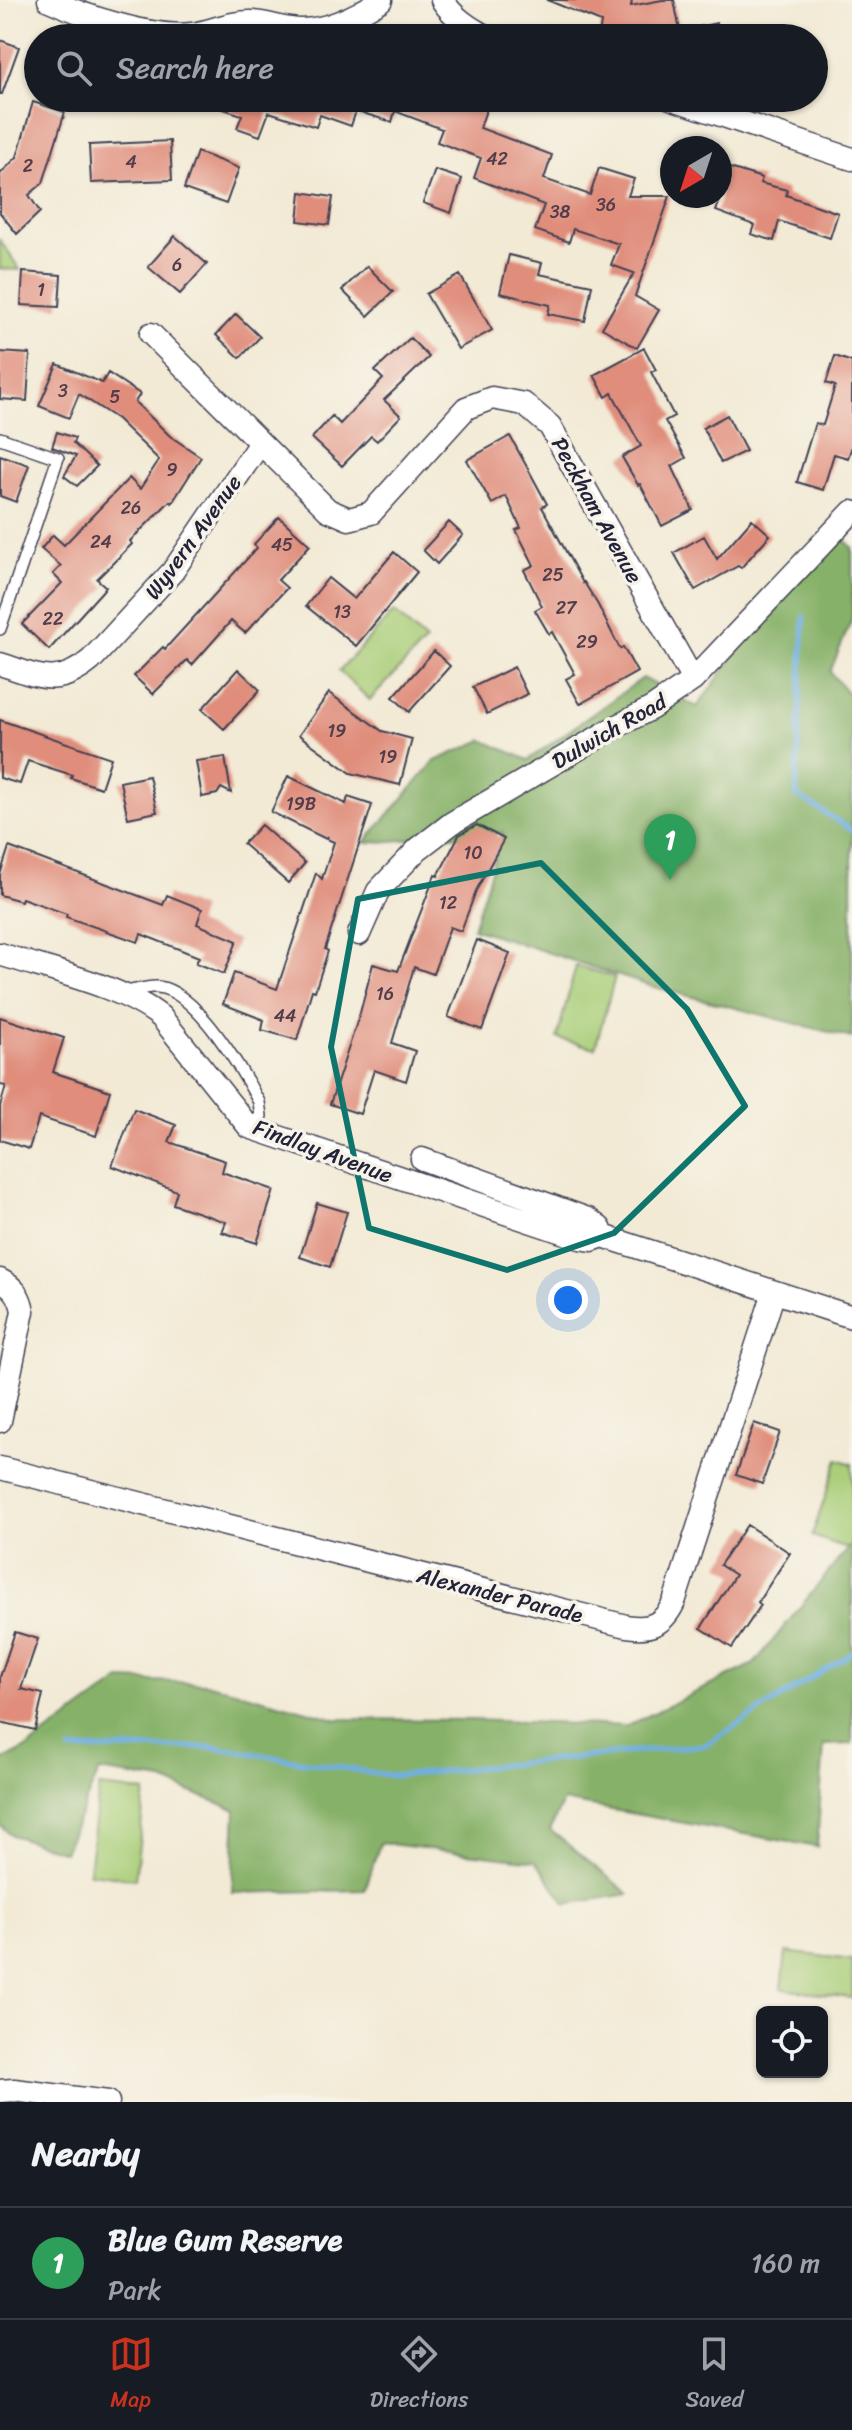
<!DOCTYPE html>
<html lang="en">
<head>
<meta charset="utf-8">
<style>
	:root { --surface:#171b24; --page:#242831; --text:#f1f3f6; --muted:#9ea1a6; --line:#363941; --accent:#c8321e }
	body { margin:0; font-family:Sriracha,sans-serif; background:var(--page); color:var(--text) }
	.controls { position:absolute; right:24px; bottom:24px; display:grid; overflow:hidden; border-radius:12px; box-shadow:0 2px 6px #0004 }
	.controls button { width:72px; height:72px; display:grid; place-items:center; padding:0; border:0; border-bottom:2px solid var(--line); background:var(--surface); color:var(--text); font:40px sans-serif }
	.compass { position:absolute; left:660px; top:136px; width:72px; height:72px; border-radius:50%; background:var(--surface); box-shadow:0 2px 6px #0004; rotate:219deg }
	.you { position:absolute; left:568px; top:1300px; width:28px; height:28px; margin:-20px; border:6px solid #fff; border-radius:50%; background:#1a73e8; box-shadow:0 0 0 12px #1a73e833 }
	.badge { display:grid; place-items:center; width:52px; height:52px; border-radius:50%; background:var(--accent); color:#fff; font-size:26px; font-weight:700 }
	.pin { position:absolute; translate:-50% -66px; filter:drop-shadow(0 2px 4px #0008) }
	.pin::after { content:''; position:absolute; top:42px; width:28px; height:24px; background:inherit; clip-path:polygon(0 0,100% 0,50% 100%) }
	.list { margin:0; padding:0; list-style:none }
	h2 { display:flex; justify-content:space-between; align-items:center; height:104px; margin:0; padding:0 32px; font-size:34px }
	h2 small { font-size:26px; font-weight:400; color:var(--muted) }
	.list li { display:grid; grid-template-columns:52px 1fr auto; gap:24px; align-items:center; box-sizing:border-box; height:112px; padding:0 32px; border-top:2px solid var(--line) }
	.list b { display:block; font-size:30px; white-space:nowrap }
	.list p { margin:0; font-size:26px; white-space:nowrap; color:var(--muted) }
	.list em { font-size:26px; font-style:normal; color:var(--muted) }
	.icon { flex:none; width:44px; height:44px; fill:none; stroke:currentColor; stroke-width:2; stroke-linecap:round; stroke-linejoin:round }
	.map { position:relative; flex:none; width:852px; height:2102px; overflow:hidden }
	.search { position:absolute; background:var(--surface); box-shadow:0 2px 6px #0004; left:24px; right:24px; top:24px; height:88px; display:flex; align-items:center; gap:20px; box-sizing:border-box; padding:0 28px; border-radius:44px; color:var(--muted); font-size:30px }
	.sheet { height:216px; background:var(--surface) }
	nav { display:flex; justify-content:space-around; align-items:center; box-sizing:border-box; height:112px; border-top:2px solid var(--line); background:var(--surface); font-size:22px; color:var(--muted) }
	nav a { display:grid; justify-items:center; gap:4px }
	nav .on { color:var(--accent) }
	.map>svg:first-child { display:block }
	.green { fill:#a9ce78; stroke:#66785a; stroke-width:2 }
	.forest { fill:#86b168; stroke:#546a52; stroke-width:2 }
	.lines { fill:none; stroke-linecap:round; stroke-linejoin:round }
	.stream { stroke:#6fb0e3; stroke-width:5 }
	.building { fill:#e08d7c }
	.service-casing { stroke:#414052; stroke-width:14 }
	.minor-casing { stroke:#414052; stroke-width:25 }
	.service { stroke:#fff; stroke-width:11 }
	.minor { stroke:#fff; stroke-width:22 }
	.marked { fill:none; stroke:#0f766e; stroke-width:6; stroke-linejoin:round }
	.labels { text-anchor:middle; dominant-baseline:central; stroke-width:7; stroke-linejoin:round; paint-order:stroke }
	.number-label { font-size:18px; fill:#523d4b }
	.street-label { font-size:22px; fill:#22223b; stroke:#f7f3e8 }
</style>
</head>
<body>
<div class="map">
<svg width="852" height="2102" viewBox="0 0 852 2102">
	<rect width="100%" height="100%" fill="#f7f3e8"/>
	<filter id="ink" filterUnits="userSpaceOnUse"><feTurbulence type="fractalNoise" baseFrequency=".0125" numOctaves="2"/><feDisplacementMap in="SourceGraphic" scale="16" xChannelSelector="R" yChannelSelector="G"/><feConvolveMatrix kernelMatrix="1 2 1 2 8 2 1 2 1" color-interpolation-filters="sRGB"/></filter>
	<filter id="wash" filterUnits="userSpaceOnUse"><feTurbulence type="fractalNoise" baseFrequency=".006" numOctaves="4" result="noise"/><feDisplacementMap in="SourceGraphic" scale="32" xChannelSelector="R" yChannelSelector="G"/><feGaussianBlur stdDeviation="1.8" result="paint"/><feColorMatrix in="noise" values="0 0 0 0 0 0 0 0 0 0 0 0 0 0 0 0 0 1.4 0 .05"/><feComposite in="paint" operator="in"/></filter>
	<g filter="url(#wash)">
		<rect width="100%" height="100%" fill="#f2ead5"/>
		<path class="green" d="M0,240L20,270L0,269Z
			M394,612L426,641L370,700L339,671Z
			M576,966L615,977L595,1048L557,1038Z
			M838,1459L852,1464V1550L812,1536Z
			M99,1787L145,1792L135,1879L89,1873Z
			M786,1952L852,1960V1998L782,1989Z"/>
		<path class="forest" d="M829,525L852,547V619L830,672L852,698V1038L650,986L473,928L503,832L364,843L435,761L483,740L528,760L643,678L697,707Z
			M852,1543V1744L824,1745L817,1847L563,1801L550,1830L629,1894L566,1904L536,1861L380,1843L365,1890L232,1893L236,1810L163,1781L99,1771L64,1852L12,1835L0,1825V1762L27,1748L121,1680L206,1683L336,1719L470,1720L627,1726L754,1664Z"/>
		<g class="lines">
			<path class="stream" d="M804,617L796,795L852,830
				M70,1750L212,1747L394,1776L705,1745L852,1653"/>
		</g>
		<g id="blocks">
			<path class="building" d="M547,0H632L631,6L662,0H674L680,31L717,23L721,38H660V35L645,38L599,36L601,22Z
				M0,40L19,47L2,94H0Z
				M200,98H471L488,104L480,128L552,155L544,179L590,195L599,168L634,179L628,196H670L635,296L659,310L637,348L602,328L634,273L611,265L619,244L573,229L569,242L535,230L544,205L474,178L481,158L437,142L442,129L395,111L392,122L356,111L351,126L320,115L316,127L269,112L260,136L237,128L242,115L199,101Z
				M33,102L65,112L43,183L29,195L40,212L17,234L0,213V174L17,157Z
				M170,141L172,180L91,183L89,145Z
				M197,152L239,168L226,204L184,189Z
				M720,165L762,178L760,183L787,190L786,195L838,213L830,238L779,221L774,241L751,234L754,225L716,211L720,200Z
				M435,170L462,179L451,213L423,203Z
				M301,192L333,197L329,225L298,221Z
				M175,236L207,264L180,294L148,267Z
				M509,255L542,263L539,274L592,285L585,321L548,314L550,305L500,293Z
				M367,266L393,292L368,316L342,290Z
				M23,272L61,275L59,307L21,305Z
				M460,275L492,330L458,349L426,294Z
				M236,314L260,337L240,358L216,335Z
				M410,338L429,357L384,400L401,416L377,441L371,436L342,466L312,438L332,416L340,424L383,379L375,371Z
				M644,348L656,370L651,372L674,416L665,421L686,458L672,466L693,510L662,526L640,484L638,485L622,457L641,446L612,393L606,397L594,375Z
				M0,352L30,354L27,401L0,399Z
				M835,356L852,362V446L848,458L834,454L823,490L797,482L815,423L823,425L835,386L826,383Z
				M57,364L102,383L108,373L140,394L135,402L170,436L201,457L172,503L170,501L130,541L132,544L97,579L106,587L49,650L22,624L62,583L53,574L61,566L41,549L53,535L64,545L129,478L140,489L159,460L117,419L79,394L69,418L39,406Z
				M727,415L746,451L721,463L703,428Z
				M57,432L75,438L73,443L97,466L77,486L64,476L76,456L52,447Z
				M510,436L533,478L547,504L542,507L583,583L584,582L598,605L620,649L623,647L637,672L580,704L566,679L575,674L552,632L549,634L535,610L542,606L524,570L534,565L516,530L521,528L506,496L492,504L467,460Z
				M0,455L29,465L16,502L0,496Z
				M279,517L310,545L278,580L287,588L245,633L231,621L192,665L187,660L153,694L134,676L163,647L165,649L257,548L254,544Z
				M752,519L770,535L741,568L738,566L695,590L674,553L704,536L717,559Z
				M449,522L463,535L437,564L423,550Z
				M394,552L417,572L356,646L306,606L328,578L354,599Z
				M434,651L450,666L409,712L393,697Z
				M514,667L527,694L487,714L473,687Z
				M238,669L260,690L224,729L202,709Z
				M329,693L382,731L412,739L400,785L351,773L299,735Z
				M0,720L111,758L101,788L71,778L72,775L28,761L20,784L0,778Z
				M225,757L231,793L221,788L217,794L202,797L196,761Z
				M149,776L157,812L128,818L120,782Z
				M288,776L346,804L348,797L372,805L325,949L328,951L315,991L312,990L297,1040L262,1030L264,1020L223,1004L234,973L277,989L316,873L322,879L334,842L327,839L328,836L326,839L271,812Z
				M261,825L305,863L288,883L243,844Z
				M477,825L504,839L476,891L461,931L450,927L433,974L414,967L392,1043L415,1051L406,1081L374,1070L360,1114L330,1104L360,1013L373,964L398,971L435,875L438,876L459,835Z
				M9,847L163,905L167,895L202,909L197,924L237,941L224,974L196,963L199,957L141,934L138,942L66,917L67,914L22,898L21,901L0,895V875Z
				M477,940L510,953L482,1030L448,1017Z
				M0,1017L64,1038L53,1072L110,1091L96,1136L39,1117L29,1149L0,1140V1106L6,1086L0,1085Z
				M134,1109L176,1125L169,1142L225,1161L222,1172L274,1190L257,1243L222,1232L226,1222L173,1204L177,1191L112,1166Z
				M317,1203L347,1212L330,1267L300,1257Z
				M754,1423L780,1432L762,1484L736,1475Z
				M747,1525L790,1553L758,1602L761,1605L732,1648L701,1628L735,1575L720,1565Z
				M15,1632L38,1639L21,1689L43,1694L35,1730L0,1722V1677Z"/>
		</g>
	</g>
	<g filter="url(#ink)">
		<use href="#blocks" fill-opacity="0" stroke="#414052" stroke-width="2"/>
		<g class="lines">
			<g class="service-casing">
				<path id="service" d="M0,438L58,458L0,629
					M127,992C136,990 149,986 158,987C196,991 242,1070 259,1102L261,1116L249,1126"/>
			</g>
			<g class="minor-casing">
				<path id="minor" d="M49,0C84,16 154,39 192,34C212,31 232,21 253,22C269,23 285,30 301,30C330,30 358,15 381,0
					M442,0C454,18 469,28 489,38
					M670,98L852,159
					M151,334L328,510L349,519L371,513L466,408L492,398L524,404L550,426L693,680
					M0,664C39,676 56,689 91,660L173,571L260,443
					M359,934L378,891L418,849L452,823L612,729L652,708L693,680L852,512
					M0,954C48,970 123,986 161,1017L249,1127L580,1238L592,1240L603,1236L852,1317
					M422,1159L588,1219L600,1228L603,1236
					M0,1280C14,1287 20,1295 23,1311L0,1421
					M0,1468L626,1626C650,1630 663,1625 674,1602L774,1292
					M0,2091L14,2090L108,2102"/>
			</g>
			<use href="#service" class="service"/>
			<use href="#minor" class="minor"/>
		</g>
	</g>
	<path class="marked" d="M541,863L687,1009L745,1106L614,1233L507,1270L369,1228L331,1047L358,899Z"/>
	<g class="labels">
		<g class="number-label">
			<text x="497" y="159">42</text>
			<text x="131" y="162">4</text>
			<text x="28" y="166">2</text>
			<text x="606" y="205">36</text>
			<text x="560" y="212">38</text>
			<text x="177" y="265">6</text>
			<text x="41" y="290">1</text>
			<text x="63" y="391">3</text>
			<text x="115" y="397">5</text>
			<text x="172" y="470">9</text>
			<text x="131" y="508">26</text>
			<text x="101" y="542">24</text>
			<text x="282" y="545">45</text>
			<text x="553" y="575">25</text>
			<text x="566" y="608">27</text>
			<text x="342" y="612">13</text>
			<text x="53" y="619">22</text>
			<text x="587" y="642">29</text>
			<text x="337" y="731">19</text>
			<text x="388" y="757">19</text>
			<text x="301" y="804">19B</text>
			<text x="473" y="853">10</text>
			<text x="448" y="903">12</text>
			<text x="385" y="994">16</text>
			<text x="285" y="1016">44</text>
		</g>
		<g class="street-label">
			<text transform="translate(597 510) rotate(61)">Peckham Avenue</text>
			<text transform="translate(193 537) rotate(-54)">Wyvern Avenue</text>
			<text transform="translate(609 731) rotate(-30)">Dulwich Road</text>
			<text transform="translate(323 1151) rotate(20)">Findlay Avenue</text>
			<text transform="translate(500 1595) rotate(14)">Alexander Parade</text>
		</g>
	</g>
</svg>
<div class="controls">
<button><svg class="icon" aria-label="locate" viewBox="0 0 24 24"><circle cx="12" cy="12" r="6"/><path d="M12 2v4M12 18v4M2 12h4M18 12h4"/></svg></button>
</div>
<svg class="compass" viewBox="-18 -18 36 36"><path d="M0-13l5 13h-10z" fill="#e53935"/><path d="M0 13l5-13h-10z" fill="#9ea1a6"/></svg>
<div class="you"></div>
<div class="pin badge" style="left:670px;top:880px;background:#2e9e5b">1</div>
<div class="search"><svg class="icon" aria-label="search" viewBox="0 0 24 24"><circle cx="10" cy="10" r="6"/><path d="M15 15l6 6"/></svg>Search here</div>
</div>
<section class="sheet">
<h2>Nearby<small></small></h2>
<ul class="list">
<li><span class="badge" style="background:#2e9e5b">1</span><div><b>Blue Gum Reserve</b><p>Park</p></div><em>160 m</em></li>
</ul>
</section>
<nav>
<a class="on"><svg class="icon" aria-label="map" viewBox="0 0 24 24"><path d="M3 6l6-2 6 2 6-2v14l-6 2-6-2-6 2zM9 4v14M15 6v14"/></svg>Map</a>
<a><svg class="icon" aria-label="directions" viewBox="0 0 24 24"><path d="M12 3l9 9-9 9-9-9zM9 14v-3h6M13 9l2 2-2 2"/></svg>Directions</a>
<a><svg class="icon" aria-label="saved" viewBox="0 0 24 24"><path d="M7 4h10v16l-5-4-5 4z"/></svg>Saved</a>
</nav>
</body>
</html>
